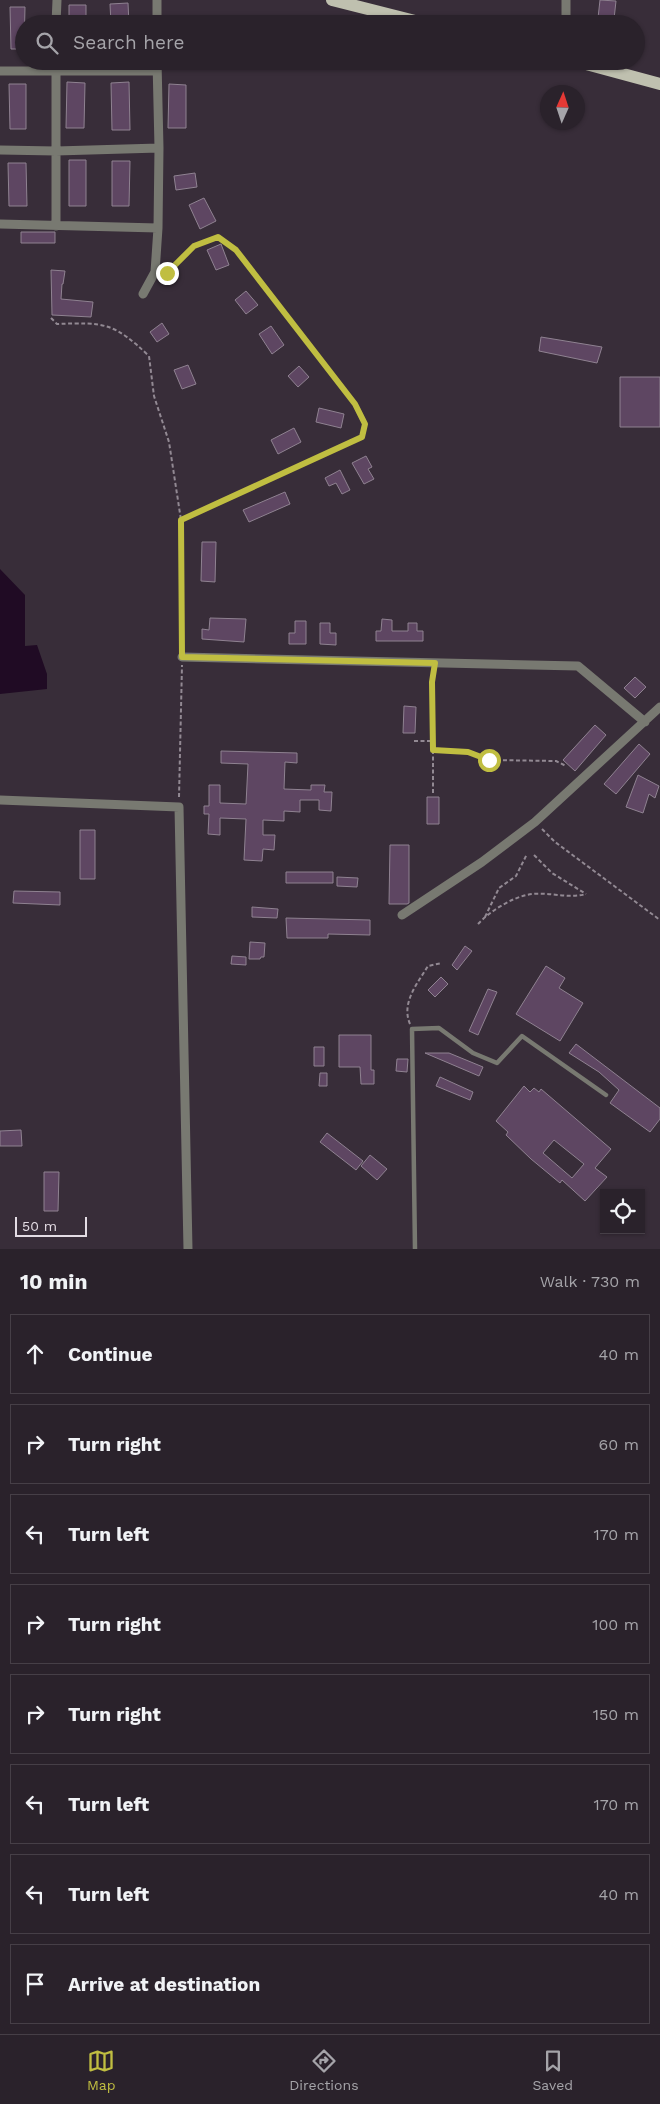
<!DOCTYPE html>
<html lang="en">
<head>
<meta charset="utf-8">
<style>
	:root { --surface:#2a222b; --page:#322a33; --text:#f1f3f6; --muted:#a5a4a9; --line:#463f47; --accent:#c0be41 }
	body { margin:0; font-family:"Work Sans",sans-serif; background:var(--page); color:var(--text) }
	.controls { position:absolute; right:15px; bottom:15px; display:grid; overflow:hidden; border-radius:0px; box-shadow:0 1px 4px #0004 }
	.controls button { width:45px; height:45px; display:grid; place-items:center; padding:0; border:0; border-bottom:1px solid var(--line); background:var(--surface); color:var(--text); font:25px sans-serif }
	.compass { position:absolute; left:540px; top:85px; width:45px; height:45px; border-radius:50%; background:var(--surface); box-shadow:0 1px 4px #0004; rotate:3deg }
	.scale { position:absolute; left:15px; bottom:12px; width:72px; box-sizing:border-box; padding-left:5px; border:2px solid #e3dce4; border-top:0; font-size:14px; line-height:18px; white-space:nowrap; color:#e3dce4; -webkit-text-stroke:4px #382d39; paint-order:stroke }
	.stop { position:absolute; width:15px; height:15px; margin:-11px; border:4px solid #c0be41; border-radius:50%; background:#fff }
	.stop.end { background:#c0be41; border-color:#fff; box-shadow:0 1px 5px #0008 }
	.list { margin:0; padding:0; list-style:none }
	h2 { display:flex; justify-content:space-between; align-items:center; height:65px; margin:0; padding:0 20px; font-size:21px }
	h2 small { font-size:16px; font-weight:400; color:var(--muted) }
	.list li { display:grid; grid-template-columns:32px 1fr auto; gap:15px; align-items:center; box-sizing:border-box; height:80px; margin:0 10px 10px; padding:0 10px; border:1px solid var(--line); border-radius:0px }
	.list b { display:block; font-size:19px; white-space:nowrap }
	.list em { font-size:16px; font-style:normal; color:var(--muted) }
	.icon { flex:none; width:28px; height:28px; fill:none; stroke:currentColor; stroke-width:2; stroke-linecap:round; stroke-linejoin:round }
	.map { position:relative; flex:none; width:660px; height:1249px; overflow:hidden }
	.search { position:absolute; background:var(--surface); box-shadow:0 1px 4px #0004; left:15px; right:15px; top:15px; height:55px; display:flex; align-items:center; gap:12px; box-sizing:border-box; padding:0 18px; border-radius:28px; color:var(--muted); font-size:19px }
	.sheet { height:785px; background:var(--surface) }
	nav { display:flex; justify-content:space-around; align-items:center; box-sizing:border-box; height:70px; border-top:1px solid var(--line); background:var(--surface); font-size:14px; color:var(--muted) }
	nav a { display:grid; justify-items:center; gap:2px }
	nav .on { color:var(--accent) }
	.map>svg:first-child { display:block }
	.water { fill:#200b24 }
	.building { fill:#5e4662; stroke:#8f8291; fill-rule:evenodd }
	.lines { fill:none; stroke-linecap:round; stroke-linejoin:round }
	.path { stroke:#928993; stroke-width:2; stroke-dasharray:4 2.5; stroke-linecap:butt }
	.lane { stroke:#787971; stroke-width:4.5 }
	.street { stroke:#787971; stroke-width:9 }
	.primary { stroke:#bfc0af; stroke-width:12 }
	.route { stroke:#c0be41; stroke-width:6 }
</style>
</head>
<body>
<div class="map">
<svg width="660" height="1249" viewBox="0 0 660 1249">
	<rect width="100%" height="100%" fill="#382d39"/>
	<path class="water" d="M0,569L25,595V646L37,645L47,674V689L0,694Z"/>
	<path class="building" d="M600,0L616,1L614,19L598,18Z
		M128,3L129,24H111L110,4Z
		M69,5H86V24H69Z
		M10,7H25L24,49H11Z
		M67,82L85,83L84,128H66Z
		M129,82L130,130H112L111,83Z
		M9,84H26V129H10Z
		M169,84L186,85V128H168Z
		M69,160H86V206H69Z
		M112,161H130L129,206H112Z
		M8,163H26L27,206H9Z
		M195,173L197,187L176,190L174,176Z
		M204,198L216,221L200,229L189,205Z
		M21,232H55V243H21Z
		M221,244L229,265L216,270L207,250Z
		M51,270L65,271L63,284H62L61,299L93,302L91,317L52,315Z
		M246,291L258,305L246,314L235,300Z
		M162,323L169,334L157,342L150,332Z
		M271,326L284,345L272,354L259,334Z
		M541,337L602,347L597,363L539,351Z
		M188,365L196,384L182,389L174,370Z
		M299,366L309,377L298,387L288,376Z
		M620,377H660V427H620Z
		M319,408L344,414L341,428L316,422Z
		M294,428L301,442L278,454L271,440Z
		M366,456L372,467L368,469L374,479L364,484L352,463Z
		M340,470L350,490L342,494L336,483L329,486L325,478Z
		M285,492L290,504L249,522L243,510Z
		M202,542H216L215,582L201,581Z
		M210,618L246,619L244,642L202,639V629L209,630Z
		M382,619L392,620V631H408V623H417V631H423V641H376V631H381Z
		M295,621H306V644H289V633H295Z
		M320,623H330V633H336V645L320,644Z
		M635,677L646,687L635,698L624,688Z
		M404,706L416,707L415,733H403Z
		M595,725L606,735L575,771L563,760Z
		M639,744L650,754L616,794L604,784Z
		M221,751L297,753V763L285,762L284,789L311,790V785H325L324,792H332L331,811L319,810V800H300V812L284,811V821L263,820V835H275L274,850L263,849L262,861L244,860L246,819L220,818V835L208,834L209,814H204V806H209V785H220V803L246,804L248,764L221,763Z
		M638,775L659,786L655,798L649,794L643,813L626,807Z
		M427,797H439V824H427Z
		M80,830H95V879H80Z
		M390,845H409V903L407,904H389Z
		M286,872H333V883H286Z
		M337,877L358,878L357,887L337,886Z
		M14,891L60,892V905L13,903Z
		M252,907L278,909L277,918L252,917Z
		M286,918L370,920V935L328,934V938H287Z
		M250,942L265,943L264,957H261L260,959H249Z
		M465,946L472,951L457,970L452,965Z
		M232,956L246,957V965L231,964Z
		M546,966L565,978L559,988L583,1003L560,1041L516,1014Z
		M441,977L448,984L435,997L428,990Z
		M488,989L497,992L478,1035L469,1031Z
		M339,1035H371V1070H374V1084H361L360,1067H339Z
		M576,1044L660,1108V1119L650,1132L610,1103L619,1090L599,1072L569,1053Z
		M314,1047H324V1066H314Z
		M425,1053H449L483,1067L479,1076Z
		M397,1059H408L407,1072L396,1071Z
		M320,1073H327V1086H319Z
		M440,1077L473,1092L470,1100L436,1086Z
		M524,1086L530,1092L534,1088L539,1092L541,1089L611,1149L595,1168L607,1177L585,1201L562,1180L560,1183L531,1159L506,1135L508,1132L496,1121ZM554,1140L584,1164L572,1178L543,1153Z
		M21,1130L22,1146H0V1131Z
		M327,1133L363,1161L356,1170L320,1142Z
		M370,1155L387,1169L377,1180L361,1166Z
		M44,1172H59L58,1211H44Z"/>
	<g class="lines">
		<path class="path" d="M165,273L194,247L218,237L236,250L355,404L365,424L362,437L181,520L182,647
			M51,318L57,324C105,322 114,323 149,356L154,396L169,442L181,520
			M414,741H433
			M433,750L468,752L489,760L556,761L566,766
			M433,793V673
			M179,797L182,665
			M542,829L555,842L660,920
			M534,855L552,873L586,894
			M485,917L499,888L516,876L527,854
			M478,924C490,911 514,896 532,894C550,892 568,899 586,894
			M410,1024C401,1003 417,984 428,966L442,963"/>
		<path class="lane" d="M415,1249L412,1029L439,1028L473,1053L497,1063L522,1036L606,1095"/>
		<path class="street" d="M157,0V24
			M566,0V24
			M56,24L57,0
			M0,71H157
			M0,150L56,151L159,148
			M0,224L158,228
			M56,226V61
			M143,294L155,272L158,228L159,148L157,61
			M182,657L578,666L645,722
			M0,800L179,807L188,1249
			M402,915L482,862L535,822L660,707"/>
		<path class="primary" d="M332,0L427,24
			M575,61L660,84"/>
	</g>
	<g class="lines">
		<path class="route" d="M167,273L194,246L218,237L236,250L355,404L365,424L362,437L181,520L182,657L435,663L432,682L433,750L468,752L489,760"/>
	</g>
</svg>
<div class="controls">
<button><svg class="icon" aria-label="locate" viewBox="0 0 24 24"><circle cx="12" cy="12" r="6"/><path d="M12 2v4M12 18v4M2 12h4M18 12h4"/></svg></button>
</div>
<svg class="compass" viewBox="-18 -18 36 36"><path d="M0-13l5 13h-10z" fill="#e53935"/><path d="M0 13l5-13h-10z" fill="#a5a4a9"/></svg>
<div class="scale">50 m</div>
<div class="stop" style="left:489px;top:760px"></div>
<div class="stop end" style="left:167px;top:273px"></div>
<div class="search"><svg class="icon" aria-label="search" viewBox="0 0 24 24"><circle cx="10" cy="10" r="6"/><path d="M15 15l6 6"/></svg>Search here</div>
</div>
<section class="sheet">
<h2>10 min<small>Walk · 730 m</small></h2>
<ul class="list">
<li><svg class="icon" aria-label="ahead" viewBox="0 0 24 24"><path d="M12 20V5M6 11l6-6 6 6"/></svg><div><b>Continue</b></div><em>40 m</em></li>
<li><svg class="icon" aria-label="right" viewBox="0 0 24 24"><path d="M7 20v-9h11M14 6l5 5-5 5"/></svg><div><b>Turn right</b></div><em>60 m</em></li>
<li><svg class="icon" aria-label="left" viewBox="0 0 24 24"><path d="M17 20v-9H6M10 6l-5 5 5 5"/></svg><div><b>Turn left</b></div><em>170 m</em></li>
<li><svg class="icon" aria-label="right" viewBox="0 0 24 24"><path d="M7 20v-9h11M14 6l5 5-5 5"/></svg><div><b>Turn right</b></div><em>100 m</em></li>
<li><svg class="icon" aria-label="right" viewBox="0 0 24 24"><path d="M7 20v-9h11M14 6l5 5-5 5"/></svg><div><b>Turn right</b></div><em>150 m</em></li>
<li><svg class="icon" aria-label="left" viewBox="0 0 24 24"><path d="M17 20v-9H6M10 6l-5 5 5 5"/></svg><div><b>Turn left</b></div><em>170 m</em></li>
<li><svg class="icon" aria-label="left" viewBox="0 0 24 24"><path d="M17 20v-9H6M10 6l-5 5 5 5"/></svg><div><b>Turn left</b></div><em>40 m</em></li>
<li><svg class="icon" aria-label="arrive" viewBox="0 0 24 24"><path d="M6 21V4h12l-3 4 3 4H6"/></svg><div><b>Arrive at destination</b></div></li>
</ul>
</section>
<nav>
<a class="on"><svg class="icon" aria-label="map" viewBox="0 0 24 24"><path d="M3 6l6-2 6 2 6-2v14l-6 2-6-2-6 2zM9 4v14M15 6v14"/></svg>Map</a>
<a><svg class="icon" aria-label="directions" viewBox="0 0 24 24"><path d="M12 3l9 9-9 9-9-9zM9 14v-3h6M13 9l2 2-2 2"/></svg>Directions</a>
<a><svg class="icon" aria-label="saved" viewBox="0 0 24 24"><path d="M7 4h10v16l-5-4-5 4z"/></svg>Saved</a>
</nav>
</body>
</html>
